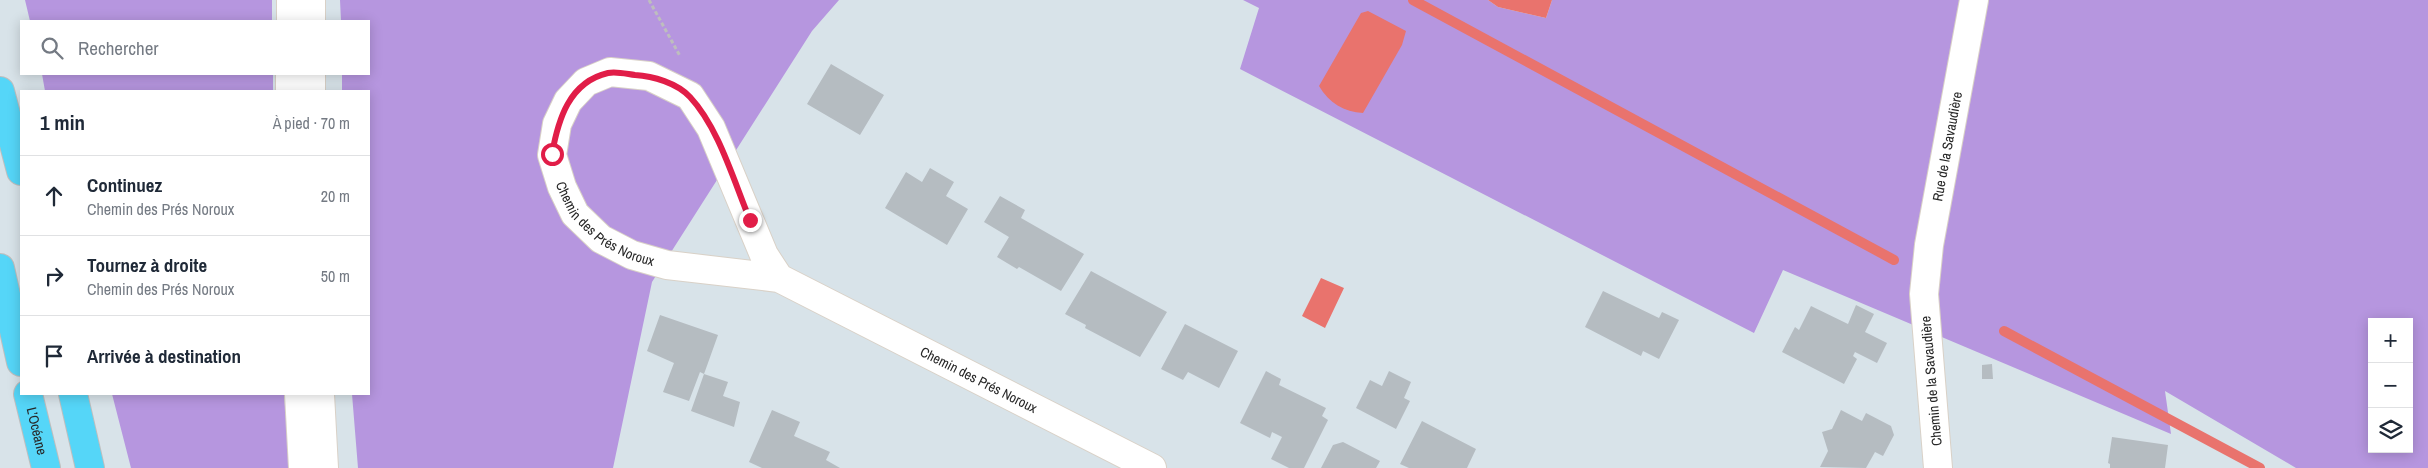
<!DOCTYPE html>
<html lang="fr">
<head>
<meta charset="utf-8">
<style>
	:root { --surface:#fff; --page:#f2f2f3; --text:#1f2937; --muted:#747a83; --line:#e0e1e3 }
	body { margin:0; font-family:"Archivo Narrow",sans-serif; background:var(--page); color:var(--text) }
	.controls { position:absolute; right:15px; bottom:15px; display:grid; overflow:hidden; border-radius:0px; box-shadow:0 2px 12px #0003 }
	.controls button { width:45px; height:45px; display:grid; place-items:center; padding:0; border:0; border-bottom:1px solid var(--line); background:var(--surface); color:var(--text); font:25px sans-serif }
	.stop { position:absolute; width:15px; height:15px; margin:-11px; border:4px solid #e11d48; border-radius:50%; background:#fff }
	.stop.end { background:#e11d48; border-color:#fff; box-shadow:0 1px 5px #0008 }
	.list { margin:0; padding:0; list-style:none }
	h2 { display:flex; justify-content:space-between; align-items:center; height:65px; margin:0; padding:0 20px; font-size:21px }
	h2 small { font-size:16px; font-weight:400; color:var(--muted) }
	.list li { display:grid; grid-template-columns:32px 1fr auto; gap:15px; align-items:center; box-sizing:border-box; height:80px; padding:0 20px; border-top:1px solid var(--line) }
	.list b { display:block; font-size:19px; white-space:nowrap }
	.list p { margin:0; font-size:16px; white-space:nowrap; color:var(--muted) }
	.list em { font-size:16px; font-style:normal; color:var(--muted) }
	.icon { flex:none; width:28px; height:28px; fill:none; stroke:currentColor; stroke-width:2; stroke-linecap:round; stroke-linejoin:round }
	.map { position:relative; flex:none; width:2428px; height:468px; overflow:hidden }
	.search { position:absolute; background:var(--surface); box-shadow:0 2px 12px #0003; left:20px; top:20px; width:350px; height:55px; display:flex; align-items:center; gap:12px; box-sizing:border-box; padding:0 18px; border-radius:0px; color:var(--muted); font-size:19px }
	.panel { position:absolute; background:var(--surface); box-shadow:0 2px 12px #0003; left:20px; top:90px; width:350px; height:305px; border-radius:0px }
	.map>svg:first-child { display:block }
	.green { fill:#b696df; fill-rule:evenodd }
	.water { fill:#e9736d }
	.lines { fill:none; stroke-linecap:round; stroke-linejoin:round }
	.stream { stroke:#e9736d; stroke-width:10 }
	.building { fill:#b5bcc1 }
	.minor-casing { stroke:#d9d1c7; stroke-width:30 }
	.secondary-casing { stroke:#d9d1c7; stroke-width:30 }
	.motorway-casing { stroke:#bebebe; stroke-width:30 }
	.path { stroke:#bebebe; stroke-width:3; stroke-dasharray:4 2.5; stroke-linecap:butt }
	.minor { stroke:#fff; stroke-width:28 }
	.secondary { stroke:#fff; stroke-width:28 }
	.motorway { stroke:#55d6f8; stroke-width:28 }
	.route { stroke:#e11d48; stroke-width:6 }
	.labels { text-anchor:middle; dominant-baseline:central; stroke-width:5; stroke-linejoin:round; paint-order:stroke }
	.street-label { font-size:14px; fill:#272727; stroke:#fff }
</style>
</head>
<body>
<div class="map">
<svg width="2428" height="468" viewBox="0 0 2428 468">
	<rect width="100%" height="100%" fill="#d8e3e9"/>
	<path class="green" d="M25,0H272V21H30Z
		M340,0H839L812,31L652,282L613,468H358L352,394H369V91H342V74H369V21H341Z
		M1243,0H1488L1498,7L1546,18L1552,0H2428V468H2296L2165,391L2171,434L1783,270L1754,333L1240,69L1259,8ZM2372,322H2409V449H2372Z
		M42,74H273V91H45Z
		M112,394H284L290,468H131Z"/>
	<path class="water" d="M1488,0H1552L1546,18L1498,7Z
		M1368,11L1406,31L1402,45L1363,113C1344,112 1329,103 1319,86L1361,13Z
		M1321,278L1344,288L1325,328L1302,316Z"/>
	<g class="lines">
		<path class="stream" d="M1413,0L1894,260
			M2004,331L2260,468"/>
	</g>
	<path class="building" d="M831,64L884,95L860,135L807,104Z
		M930,168L954,182L946,196L968,209L947,245L885,208L906,172L922,182Z
		M1000,196L1025,210L1021,218L1084,254L1061,291L1019,267L1017,269L997,257L1009,237L984,222Z
		M1091,271L1167,312L1140,357L1085,328L1086,325L1065,314Z
		M1603,291L1659,318L1662,312L1679,320L1659,359L1643,351L1641,356L1585,327Z
		M1856,305L1874,314L1865,332L1887,343L1877,363L1855,352L1853,356L1857,359L1844,384L1782,352L1795,327L1799,330L1811,306L1848,324Z
		M660,315L718,335L704,374L700,372L689,401L663,392L674,363L647,351Z
		M1185,324L1238,351L1219,388L1188,372L1183,380L1161,369Z
		M1992,364L1993,379H1982V365Z
		M1266,371L1281,379L1279,385L1326,408L1322,416L1328,420L1304,468H1289L1271,459L1282,437L1272,432L1270,438L1240,423Z
		M1389,371L1411,382L1404,398L1410,401L1396,429L1356,408L1370,380L1382,386Z
		M704,374L728,382L723,396L740,402L734,427L691,411Z
		M772,410L800,422L794,436L830,452L826,460L840,468H762L749,462Z
		M1841,410L1862,421L1866,413L1891,426L1894,435L1883,456L1875,452L1866,468L1820,467L1828,451L1822,432L1832,429Z
		M1422,421L1476,449L1467,468H1409L1400,464Z
		M2112,437L2168,445L2165,468H2110V464L2108,463Z
		M1343,442L1380,461L1376,468H1321L1333,445Z"/>
	<g class="lines">
		<g class="minor-casing">
			<g id="minor">
				<path id="s1" d="M779,278L764,255L711,128L690,96L649,76L610,72L586,82L568,101L557,124L552,155L562,187L575,214L601,239L632,255L667,265L779,278L1152,468"/>
				<path id="s2" d="M1938,468L1924,294L1929,245L1974,0"/>
			</g>
		</g>
		<g class="secondary-casing">
			<path id="secondary" d="M311,0V21
				M291,21V0
				M311,74V91
				M290,91V74
				M299,394L303,468
				M320,394L324,468"/>
		</g>
		<g class="motorway-casing">
			<g id="motorway">
				<path d="M0,91L21,171"/>
				<path d="M0,268L21,362"/>
				<path id="s3" d="M28,394L46,468"/>
				<path d="M73,394L90,468"/>
			</g>
		</g>
		<path class="path" d="M649,0L680,56"/>
		<use href="#minor" class="minor"/>
		<use href="#secondary" class="secondary"/>
		<use href="#motorway" class="motorway"/>
	</g>
	<g class="lines">
		<path class="route" d="M552,154C558,120 569,82 608,73C616,71 627,74 635,75C653,76 677,83 690,97C719,128 734,182 750,220"/>
	</g>
	<g class="labels">
		<g class="street-label">
			<text stroke="none"><textPath href="#s2" startOffset="324">Rue de la Savaudière</textPath></text>
			<text stroke="none"><textPath href="#s1" startOffset="490">Chemin des Prés Noroux</textPath></text>
			<text stroke="none"><textPath href="#s1" startOffset="905">Chemin des Prés Noroux</textPath></text>
			<text transform="translate(1931 381) rotate(-95)">Chemin de la Savaudière</text>
			<text stroke="none"><textPath href="#s3" startOffset="38">L’Océane</textPath></text>
		</g>
	</g>
</svg>
<div class="controls">
<button>+</button>
<button>−</button>
<button><svg class="icon" aria-label="layers" viewBox="0 0 24 24"><path d="M12 4l9 5-9 5-9-5zM3 14l9 5 9-5"/></svg></button>
</div>
<div class="stop" style="left:552px;top:154px"></div>
<div class="stop end" style="left:750px;top:220px"></div>
<div class="search"><svg class="icon" aria-label="search" viewBox="0 0 24 24"><circle cx="10" cy="10" r="6"/><path d="M15 15l6 6"/></svg>Rechercher</div>
<section class="panel">
<h2>1 min<small>À pied · 70 m</small></h2>
<ul class="list">
<li><svg class="icon" aria-label="ahead" viewBox="0 0 24 24"><path d="M12 20V5M6 11l6-6 6 6"/></svg><div><b>Continuez</b><p>Chemin des Prés Noroux</p></div><em>20 m</em></li>
<li><svg class="icon" aria-label="right" viewBox="0 0 24 24"><path d="M7 20v-9h11M14 6l5 5-5 5"/></svg><div><b>Tournez à droite</b><p>Chemin des Prés Noroux</p></div><em>50 m</em></li>
<li><svg class="icon" aria-label="arrive" viewBox="0 0 24 24"><path d="M6 21V4h12l-3 4 3 4H6"/></svg><div><b>Arrivée à destination</b></div></li>
</ul>
</section>
</div>
</body>
</html>
